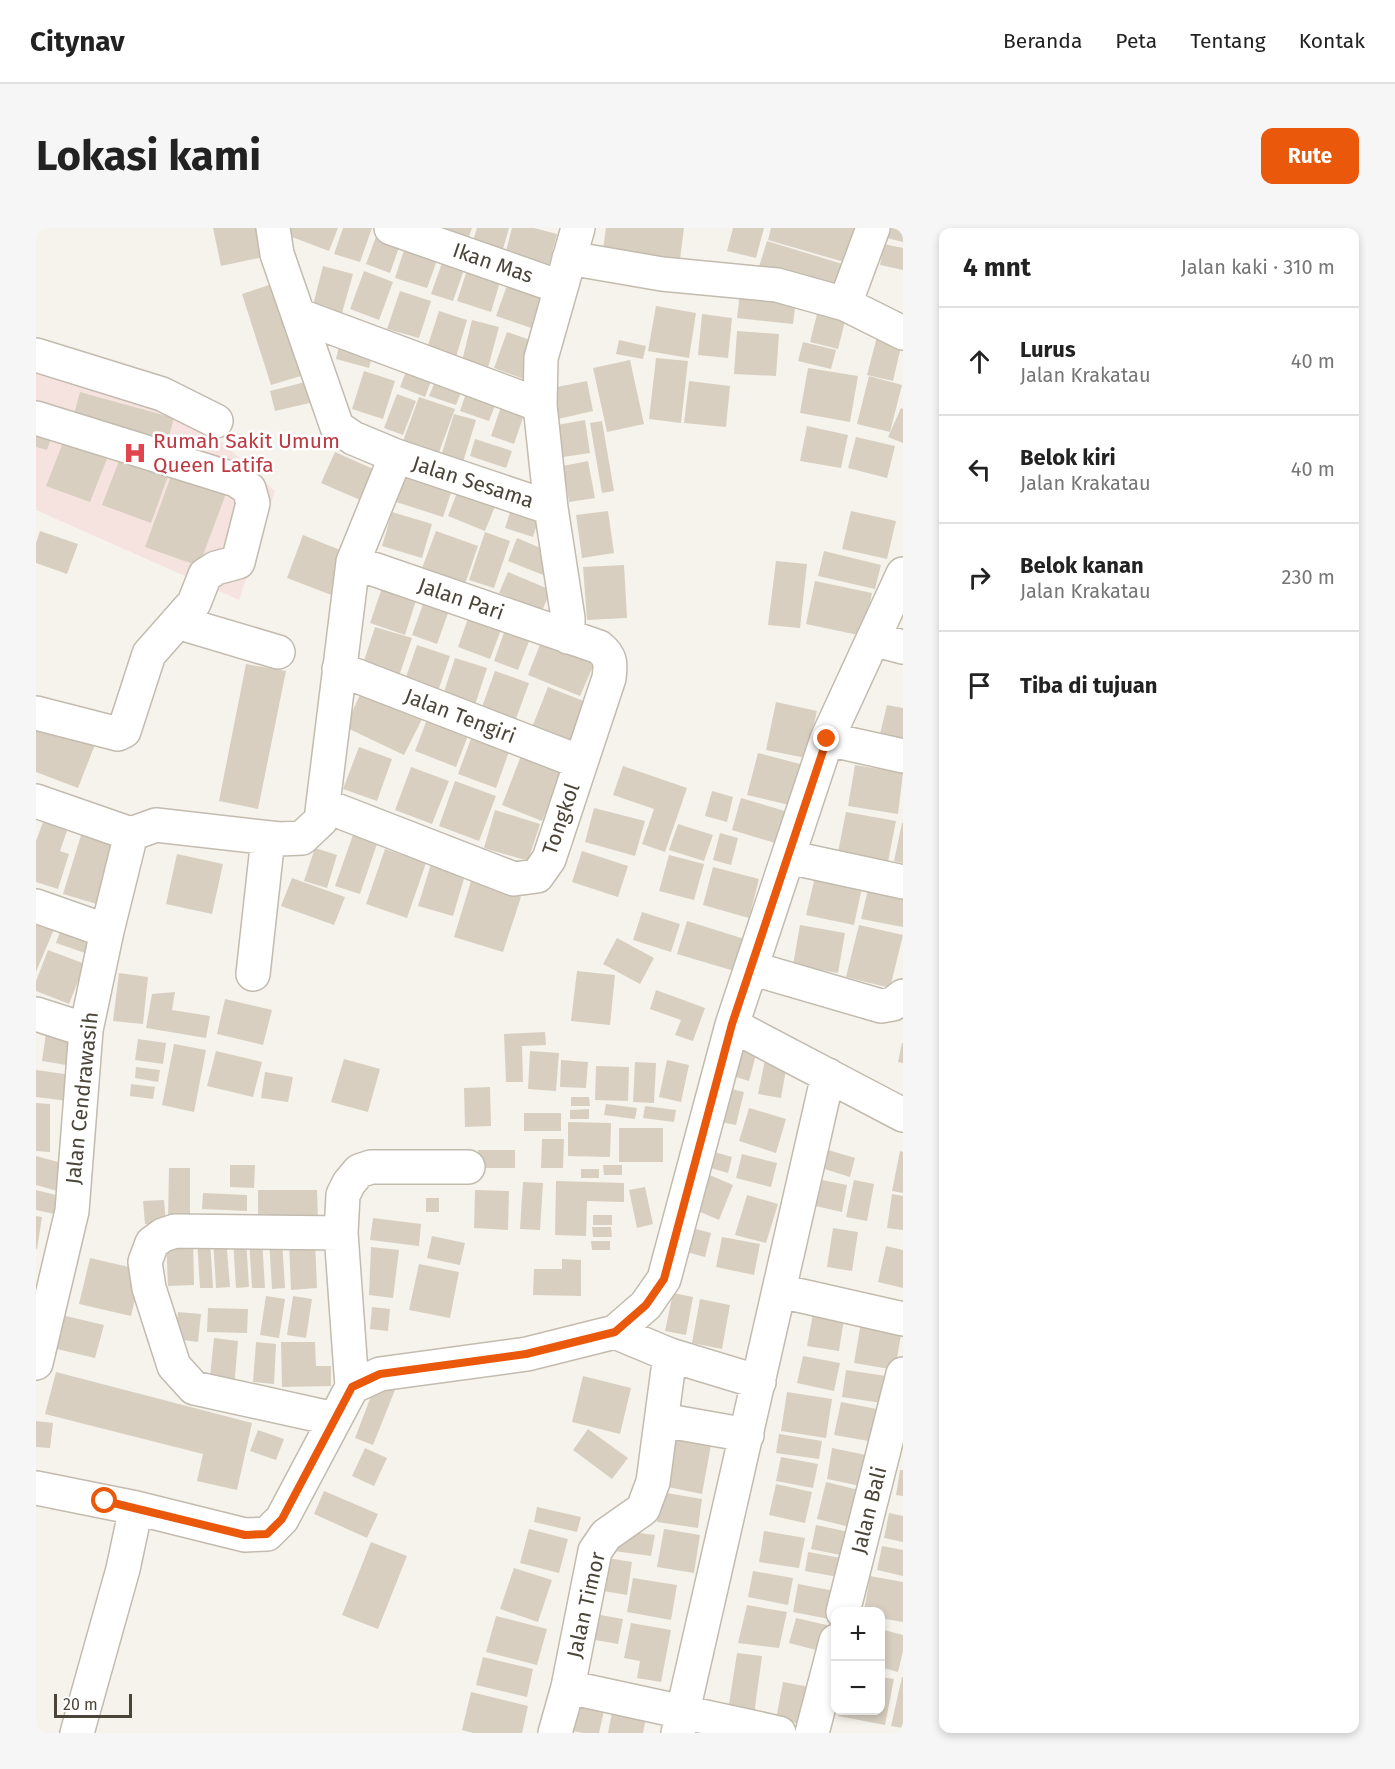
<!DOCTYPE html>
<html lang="id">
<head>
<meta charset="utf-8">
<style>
	:root { --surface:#fff; --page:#f6f6f6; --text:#222; --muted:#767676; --line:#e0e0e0; --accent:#ea580c }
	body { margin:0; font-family:"Fira Sans",sans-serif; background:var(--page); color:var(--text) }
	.controls { position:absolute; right:18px; bottom:18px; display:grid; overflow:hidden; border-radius:12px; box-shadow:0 3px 9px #0003 }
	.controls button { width:54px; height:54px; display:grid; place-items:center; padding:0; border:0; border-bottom:2px solid var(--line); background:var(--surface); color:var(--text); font:30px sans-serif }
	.scale { position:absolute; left:18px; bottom:15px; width:78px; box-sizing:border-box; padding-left:6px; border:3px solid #4b4439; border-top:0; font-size:16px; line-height:21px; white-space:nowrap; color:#4b4439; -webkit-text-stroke:4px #fff; paint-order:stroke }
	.stop { position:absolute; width:18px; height:18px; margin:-14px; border:4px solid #ea580c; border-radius:50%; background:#fff }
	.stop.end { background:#ea580c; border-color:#fff; box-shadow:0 2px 6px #0008 }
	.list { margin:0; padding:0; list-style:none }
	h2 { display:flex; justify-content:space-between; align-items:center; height:78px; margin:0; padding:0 24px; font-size:26px }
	h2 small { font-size:20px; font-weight:400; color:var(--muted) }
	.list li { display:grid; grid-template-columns:39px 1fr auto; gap:18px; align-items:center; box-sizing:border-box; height:108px; padding:0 24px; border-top:2px solid var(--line) }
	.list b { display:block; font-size:22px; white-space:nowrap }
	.list p { margin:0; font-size:20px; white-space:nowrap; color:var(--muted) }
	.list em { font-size:20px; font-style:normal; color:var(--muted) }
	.icon { flex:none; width:33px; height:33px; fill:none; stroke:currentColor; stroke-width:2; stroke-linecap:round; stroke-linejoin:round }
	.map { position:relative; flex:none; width:867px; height:1505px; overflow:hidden; border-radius:12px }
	header { display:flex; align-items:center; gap:36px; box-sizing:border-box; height:84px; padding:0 30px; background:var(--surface); border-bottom:2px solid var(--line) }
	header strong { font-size:28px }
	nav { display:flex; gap:33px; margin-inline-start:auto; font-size:21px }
	.intro { display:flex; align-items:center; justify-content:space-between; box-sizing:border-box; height:144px; padding:0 36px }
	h1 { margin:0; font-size:42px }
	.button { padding:15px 27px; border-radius:12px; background:var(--accent); color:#fff; font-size:21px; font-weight:700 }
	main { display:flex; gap:36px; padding:0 36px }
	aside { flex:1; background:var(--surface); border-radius:12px; box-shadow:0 3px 9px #0003 }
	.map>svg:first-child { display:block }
	.medical { fill:#f6e3e0 }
	.building { fill:#d8cfc1 }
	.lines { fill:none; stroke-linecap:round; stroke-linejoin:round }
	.minor-casing { stroke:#c2bbae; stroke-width:36 }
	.minor { stroke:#fff; stroke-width:33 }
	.route { stroke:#ea580c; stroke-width:8 }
	.labels { text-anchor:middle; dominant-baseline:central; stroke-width:5; stroke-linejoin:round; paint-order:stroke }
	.street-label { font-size:21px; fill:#4b4439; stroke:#fff }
	.health-label { font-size:21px; fill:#be3a42; stroke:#fff; text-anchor:start }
</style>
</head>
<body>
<header>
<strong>Citynav</strong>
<nav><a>Beranda</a><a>Peta</a><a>Tentang</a><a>Kontak</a></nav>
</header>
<div class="intro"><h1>Lokasi kami</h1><a class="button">Rute</a></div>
<main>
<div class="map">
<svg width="867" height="1505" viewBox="0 0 867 1505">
	<rect width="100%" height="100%" fill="#f6f3ec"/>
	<path class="medical" d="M0,139L157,187L239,263L203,372L0,282Z"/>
	<path class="building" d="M177,0H225L232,28L185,38Z
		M251,0H302L293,23L248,6Z
		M307,0H336L324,34L298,26Z
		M405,0H436L431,14L403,6Z
		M441,0H473L465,28L435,19Z
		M476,0H498L521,6L513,36L470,23Z
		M570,0H648L644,31L567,21Z
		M697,0H728L720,30L691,23Z
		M735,0H825L815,36L732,12Z
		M854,0H867V14L851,10Z
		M342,3L366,11L354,45L330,36Z
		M731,13L813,38L805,63L723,39Z
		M370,16L403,27L391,60L359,50Z
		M848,16L867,20V42L844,37Z
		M407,32L429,39L417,73L395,66Z
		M434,33L467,44L455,84L421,73Z
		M287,38L317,46L306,85L277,77Z
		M328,43L357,54L343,92L314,81Z
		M474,49L520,65L507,104L460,88Z
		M236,56L265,148L235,157L206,66Z
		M364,63L395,73L383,110L351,101Z
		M704,65L760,72L757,96L701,90Z
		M620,78L660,85L653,130L612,123Z
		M782,82L810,89L802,121L774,114Z
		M403,83L431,92L420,129L391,120Z
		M666,86L696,90L692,130L662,127Z
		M436,92L463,99L452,140L426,133Z
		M843,101L867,110L857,153L831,147Z
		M701,103L743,106L740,148L698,146Z
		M471,104L506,116L493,153L458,140Z
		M305,110L338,119L333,140L300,131Z
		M583,112L610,118L607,131L580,126Z
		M767,114L800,122L795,141L762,133Z
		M620,130L652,133L645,195L613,191Z
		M594,132L608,196L571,204L557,140Z
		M373,136L398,145L389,169L364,159Z
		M772,140L822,148L814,194L764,185Z
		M328,143L359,153L347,191L316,181Z
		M403,144L429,154L420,177L393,168Z
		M833,148L866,157L854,204L821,196Z
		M277,152L282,173L239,183L234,163Z
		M551,153L557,183L522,191L516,160Z
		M653,153L694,158L690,199L648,195Z
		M433,156L463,167L453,193L424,183Z
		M44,164L138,190L129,222L35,197Z
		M361,166L380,173L367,207L348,200Z
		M383,169L419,181L402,227L367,213Z
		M468,170L491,178L478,216L455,208Z
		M865,180L867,181V215L852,209Z
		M418,186L440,192L427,234L405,228Z
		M549,192L554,225L527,229L521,197Z
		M566,193L578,263L566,265L554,195Z
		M0,197L18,202L11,222L0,219Z
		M771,198L812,207L805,240L764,233Z
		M820,209L859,218L851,250L812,240Z
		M439,211L476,223L470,240L434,228Z
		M28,212L72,228L54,274L10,258Z
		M88,220L136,237L115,295L66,277Z
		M299,224L344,244L331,275L285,255Z
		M552,233L559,270L533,274L527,238Z
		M369,237L419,253L407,289L357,273Z
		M138,240L192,260L163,338L109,319Z
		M424,257L462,271L449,303L412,288Z
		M478,272L506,280L497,309L469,300Z
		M572,283L578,325L546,330L540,287Z
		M815,283L860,293L851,331L806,321Z
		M356,284L396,296L386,330L346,318Z
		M4,303L42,316L31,346L0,335V315Z
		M400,303L442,318L429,356L386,340Z
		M449,304L474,313L458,360L433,352Z
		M267,307L314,326L298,368L251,350Z
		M481,310L516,325L507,347L472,333Z
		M788,323L845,337L839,361L782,348Z
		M740,333L771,336L764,400L732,397Z
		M588,337L591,390L551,392L547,339Z
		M472,344L515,362L506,383L463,365Z
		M349,351L383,363L369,407L334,395Z
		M779,353L836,365L827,408L770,396Z
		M390,368L415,377L401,416L376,407Z
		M435,382L468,394L454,431L422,419Z
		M339,399L376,410L361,454L325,442Z
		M470,399L495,408L482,442L458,433Z
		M505,414L558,436L544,468L492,447Z
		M381,417L414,428L400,469L367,458Z
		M419,430L451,440L438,480L406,470Z
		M210,436L250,443L222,581L183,573Z
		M459,443L493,455L477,499L443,487Z
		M330,454L390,483L368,527L309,499Z
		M512,459L550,474L531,522L493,507Z
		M740,474L781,483L770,530L730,522Z
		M851,477L867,480V520L842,514Z
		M395,481L436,497L420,539L379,523Z
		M0,491L60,514L42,560L0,544Z
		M440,497L478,510L460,560L422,546Z
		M323,519L356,531L341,573L307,561Z
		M488,520L528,536L506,593L466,577Z
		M722,525L768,537L757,578L711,567Z
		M819,537L867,545L862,586L812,578Z
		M587,538L651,560L629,624L606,616L618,581L577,567Z
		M375,539L413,553L396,596L359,582Z
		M419,553L460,568L443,613L403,598Z
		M676,563L697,569L691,594L669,588Z
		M705,570L759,586L749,618L696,602Z
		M558,580L609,593L599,628L549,614Z
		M459,582L504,596L492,633L448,620Z
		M11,583L35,591L24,623L33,626L22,661L0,654V613Z
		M810,584L860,593L851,639L801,629Z
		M866,595H867V635L858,633Z
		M642,596L677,607L668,633L633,622Z
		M46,604L82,615L64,677L27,666Z
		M318,604L342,613L324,666L299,658Z
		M684,605L702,610L695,637L677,632Z
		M279,620L301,627L291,660L268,653Z
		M349,621L390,635L371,690L330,676Z
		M546,623L592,638L582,669L536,654Z
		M141,626L187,636L176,686L130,676Z
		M633,627L668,636L658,672L623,663Z
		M395,636L429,647L417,688L382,678Z
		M677,639L723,651L713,690L667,677Z
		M779,649L826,660L818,697L770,687Z
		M256,650L309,669L298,697L245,678Z
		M435,653L485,669L467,724L418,709Z
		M833,657L867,664V699L825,691Z
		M606,684L644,696L635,724L597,712Z
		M0,687L21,694L0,744Z
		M651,693L715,713L705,745L641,726Z
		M764,697L809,705L802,745L757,737Z
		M823,697L867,707L854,760L810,749Z
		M26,698L64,711L58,728L20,715Z
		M581,710L618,730L604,756L567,736Z
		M12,722L49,736L33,776L0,763V753Z
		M541,743L579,747L574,797L535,793Z
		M83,745L112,749L107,796L77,793Z
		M620,762L669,780L657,813L639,807L645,792L614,781Z
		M139,764L136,782L174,788L170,810L110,800L116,766Z
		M189,771L236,782L227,817L181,806Z
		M11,798L48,805L42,839L6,833Z
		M509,804L510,817L486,818L487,854H470L468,806Z
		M697,808L723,815L713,853L687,845Z
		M102,811L130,815L127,836L99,832Z
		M866,815H867V835L862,834Z
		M138,816L170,822L158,884L126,877Z
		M180,823L226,834L217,869L171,858Z
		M494,823L523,825L520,863L492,861Z
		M308,831L344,841L332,884L295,874Z
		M525,832L552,834L550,860L524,859Z
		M631,832L653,837L645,874L623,869Z
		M729,832L751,836L745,870L722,866Z
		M599,834L620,835L618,875L597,874Z
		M560,838L593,839L592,873L559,872Z
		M100,839L124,842L122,854L99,850Z
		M0,842L43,848L40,874L0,869Z
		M229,844L257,849L252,874L225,870Z
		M95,856L119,859L117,871L94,868Z
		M684,858L708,864L700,897L675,892Z
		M454,859L455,898L429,899L428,860Z
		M535,869H553L554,878H535Z
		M0,875L14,876V924L0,923Z
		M570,876L601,880L599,891L568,887Z
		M609,878L640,882L638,894L607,890Z
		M713,880L750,891L740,925L703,913Z
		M553,881V891H534V882Z
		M488,885H525V903H488Z
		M532,894L575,895L574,929L532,928Z
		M583,900H627V934H583Z
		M506,911H528L527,940H505Z
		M782,919L819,930L814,949L776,937Z
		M668,921L696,929L692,945L664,937Z
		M442,922H479V940H442Z
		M864,923L867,924V965L856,963Z
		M706,926L741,935L735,959L700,950Z
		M0,928L33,937L25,964L0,957Z
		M194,937H219L218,960L194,959Z
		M567,937H586V947H568Z
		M133,940H154V993L132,992Z
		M545,941H563V950H545Z
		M669,945L697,957L683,992L655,980Z
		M771,949L811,957L806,984L766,975Z
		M818,952L838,956L831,993L810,989Z
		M520,953L588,955V974L551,973L550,1008L519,1007Z
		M487,954L507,955L504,1002L484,1001Z
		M609,959L617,996L601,1000L593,962Z
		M0,962L32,970L27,988L0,982Z
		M222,962H281L282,992L222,993Z
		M439,962L473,963L472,1002L438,1000Z
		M167,965L211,967V983L166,981Z
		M856,966L867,968V1002L851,1000Z
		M711,967L742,976L730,1015L699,1007Z
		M390,970H403V984H390Z
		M128,972L130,995L109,996L107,973Z
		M557,987H576V997H557Z
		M0,988L6,989L1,1021H0Z
		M337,990L385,996L383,1018L334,1012Z
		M645,997L675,1005L669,1029L639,1021Z
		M556,999H575L576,1009H557Z
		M797,1000L822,1004L816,1043L791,1039Z
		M396,1008L429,1015L424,1037L391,1030Z
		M157,1009L158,1057L132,1058L130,1010Z
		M686,1009L724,1016L718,1047L680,1039Z
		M190,1010L194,1059L180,1060L177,1011Z
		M174,1011L177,1060H164L161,1012Z
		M210,1011L213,1059L200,1060L197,1012Z
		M226,1011L229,1060H216L213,1012Z
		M233,1012H246L249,1060L236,1061Z
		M279,1013L281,1060L255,1062L253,1014Z
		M555,1013H574V1022H556Z
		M850,1018L867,1022V1060L842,1054Z
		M335,1019L363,1022L357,1070L333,1067Z
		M54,1030L106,1042L95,1088L43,1076Z
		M526,1031L545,1032V1068L497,1067L498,1041H526Z
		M383,1036L423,1044L414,1090L373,1082Z
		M637,1065L657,1069L650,1107L629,1103Z
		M230,1068L249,1071L243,1110L224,1107Z
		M257,1068L276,1071L270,1110L251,1107Z
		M664,1071L694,1077L686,1121L656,1115Z
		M336,1079L354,1081L352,1103L334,1101Z
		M172,1080L212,1081L211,1105L171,1104Z
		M778,1080L809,1084L803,1123L771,1118Z
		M13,1084L68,1097L59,1130L4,1117Z
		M142,1084L165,1086L162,1114L139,1111Z
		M825,1094L866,1101L859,1142L818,1135Z
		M178,1110L202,1113L198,1160L173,1158Z
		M220,1114L240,1116L238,1156L217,1154Z
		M245,1114H279L280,1138H295V1158L246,1159Z
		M767,1128L804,1135L798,1163L761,1155Z
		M810,1142L850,1148L846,1175L806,1169Z
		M20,1144L216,1195L201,1262L161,1253L167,1226L9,1186Z
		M547,1148L595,1160L584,1206L536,1194Z
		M342,1150L361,1157L337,1217L319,1210Z
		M751,1164L796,1171L790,1210L745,1203Z
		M805,1174L851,1183L844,1215L798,1207Z
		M0,1193L17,1195L14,1220L0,1219Z
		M552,1201L592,1230L576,1251L537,1222Z
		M222,1202L248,1211L240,1232L214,1223Z
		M743,1206L786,1213L783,1231L740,1225Z
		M635,1210L675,1217L666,1266L627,1258Z
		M329,1220L351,1230L338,1258L316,1248Z
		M796,1220L835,1228L829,1259L791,1251Z
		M745,1229L782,1236L777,1260L740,1253Z
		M864,1242H867V1268L860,1267Z
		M790,1254L827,1263L818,1300L781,1291Z
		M740,1256L776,1264L769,1295L733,1287Z
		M288,1263L342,1286L331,1310L278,1286Z
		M625,1264L666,1271L662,1300L621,1294Z
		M501,1279L545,1289L541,1304L498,1294Z
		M853,1285L867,1288V1314L848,1310Z
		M780,1297L818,1305L814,1329L775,1321Z
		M493,1301L532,1311L523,1345L484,1335Z
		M628,1301L664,1307L658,1345L621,1339Z
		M581,1302L619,1307L615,1328L578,1323Z
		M728,1303L769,1310L763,1340L723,1334Z
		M335,1314L371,1328L342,1401L306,1387Z
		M846,1318L867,1322V1348L841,1342Z
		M772,1324L816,1332L813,1351L769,1343Z
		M560,1328L596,1334L591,1367L555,1361Z
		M478,1340L516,1352L502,1394L464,1381Z
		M717,1343L757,1350L752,1377L712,1369Z
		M834,1348L867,1354V1394L844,1390V1383H828Z
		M597,1350L641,1357L635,1392L591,1384Z
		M762,1356L804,1364L798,1392L757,1384Z
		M711,1377L751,1384L743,1420L702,1415Z
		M553,1385L587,1391L582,1416L548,1410Z
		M460,1388L511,1401L501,1437L450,1424Z
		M760,1390L795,1398L788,1424L753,1415Z
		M595,1395L635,1402L625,1454L601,1450L604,1433L588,1430Z
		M844,1401L867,1407V1423L862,1444L844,1439Z
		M701,1425L726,1428L718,1487L692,1483Z
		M447,1429L497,1441L491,1469L440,1457Z
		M844,1449L858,1451L849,1497L802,1488L803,1482H844Z
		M866,1449H867V1500L855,1498Z
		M747,1454L779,1460L772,1497L740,1491Z
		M435,1464L492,1478L486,1505H437L426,1502Z
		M539,1467L570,1474L563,1505H547L532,1502Z
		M578,1474L612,1480L607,1505H572Z"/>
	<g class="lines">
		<g class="minor-casing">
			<path id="minor" d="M355,0L524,59
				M533,30L626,46L741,57L809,76L867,105
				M809,76L837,0
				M262,87L504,177
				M0,127L126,166L180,193
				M0,190L200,252L213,261L217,275L202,334L180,340L169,347L158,375L113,426L88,503L82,506L0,485
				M360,228L515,280
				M141,394L242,424
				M532,409V390L515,280L504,177L505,130L542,0
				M837,411L867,419
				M303,441L544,534
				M791,511L867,528
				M0,573L95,606
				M287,577L478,651L501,648L513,631L573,450C575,435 575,429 563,419L317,334
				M95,606L120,597L243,611L266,610L285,592L317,334L360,228L317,210L301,199L241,26L237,0
				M752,629L867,654
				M0,678L71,703
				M715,740L845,778L857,776L867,768
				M217,746L232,610
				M0,786L50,802
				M696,797L867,887
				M744,1063L867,1091
				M579,1104L634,1127L723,1154
				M0,1135L36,983L50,802L71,703L95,606
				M316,1159L305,1005L307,967L313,955L323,943L335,939H432
				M299,1191L158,1160L138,1138L113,1060L109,1034L116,1015L127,1007L139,1003L305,1005
				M626,1192L711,1207
				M0,1260L100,1280L209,1307L231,1306L246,1291L316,1159L344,1146L491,1126L579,1104L610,1077L628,1051L696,797L791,511L867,346
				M807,1384L867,1146
				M532,1459L743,1505
				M41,1505L87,1341L100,1280
				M519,1505L532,1459L559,1323L570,1307L607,1281L617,1254L634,1127
				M642,1505L792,847
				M776,1505L800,1413"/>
		</g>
		<use href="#minor" class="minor"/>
	</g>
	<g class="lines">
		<path class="route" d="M69,1273L209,1307L231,1306L246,1291L316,1159L344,1146L490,1126L579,1104L610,1077L628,1051L696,796L791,511"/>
	</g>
	<defs>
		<g id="hospital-bare" transform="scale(1.8)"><path d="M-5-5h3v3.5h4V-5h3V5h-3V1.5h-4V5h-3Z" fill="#e0444e" stroke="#fff" stroke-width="2.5" paint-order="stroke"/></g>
	</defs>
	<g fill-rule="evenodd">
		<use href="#hospital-bare" x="99" y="225"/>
	</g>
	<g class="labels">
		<g class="street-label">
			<text transform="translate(457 35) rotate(19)">Ikan Mas</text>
			<text transform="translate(437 254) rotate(18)">Jalan Sesama</text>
			<text transform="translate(425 371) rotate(19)">Jalan Pari</text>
			<text transform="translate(424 488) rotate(21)">Jalan Tengiri</text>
			<text transform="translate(525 591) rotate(-71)">Tongkol</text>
			<text transform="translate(46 870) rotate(-84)">Jalan Cendrawasih</text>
			<text transform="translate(833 1282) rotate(-76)">Jalan Bali</text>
			<text transform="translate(550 1377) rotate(-77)">Jalan Timor</text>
		</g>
		<g class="health-label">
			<text x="117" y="213">Rumah Sakit Umum<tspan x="117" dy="24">Queen Latifa</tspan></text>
		</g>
	</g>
</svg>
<div class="controls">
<button>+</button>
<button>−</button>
</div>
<div class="scale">20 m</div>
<div class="stop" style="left:69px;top:1273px"></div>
<div class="stop end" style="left:791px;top:511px"></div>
</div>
<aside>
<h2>4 mnt<small>Jalan kaki · 310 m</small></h2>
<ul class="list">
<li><svg class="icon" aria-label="ahead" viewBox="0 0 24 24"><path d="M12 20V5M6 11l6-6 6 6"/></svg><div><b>Lurus</b><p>Jalan Krakatau</p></div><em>40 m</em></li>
<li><svg class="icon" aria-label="left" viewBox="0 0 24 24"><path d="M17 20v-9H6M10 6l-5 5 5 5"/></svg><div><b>Belok kiri</b><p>Jalan Krakatau</p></div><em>40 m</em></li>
<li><svg class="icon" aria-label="right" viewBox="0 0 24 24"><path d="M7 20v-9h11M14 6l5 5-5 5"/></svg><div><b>Belok kanan</b><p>Jalan Krakatau</p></div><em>230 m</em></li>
<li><svg class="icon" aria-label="arrive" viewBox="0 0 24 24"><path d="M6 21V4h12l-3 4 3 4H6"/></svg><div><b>Tiba di tujuan</b></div></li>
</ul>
</aside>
</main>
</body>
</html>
